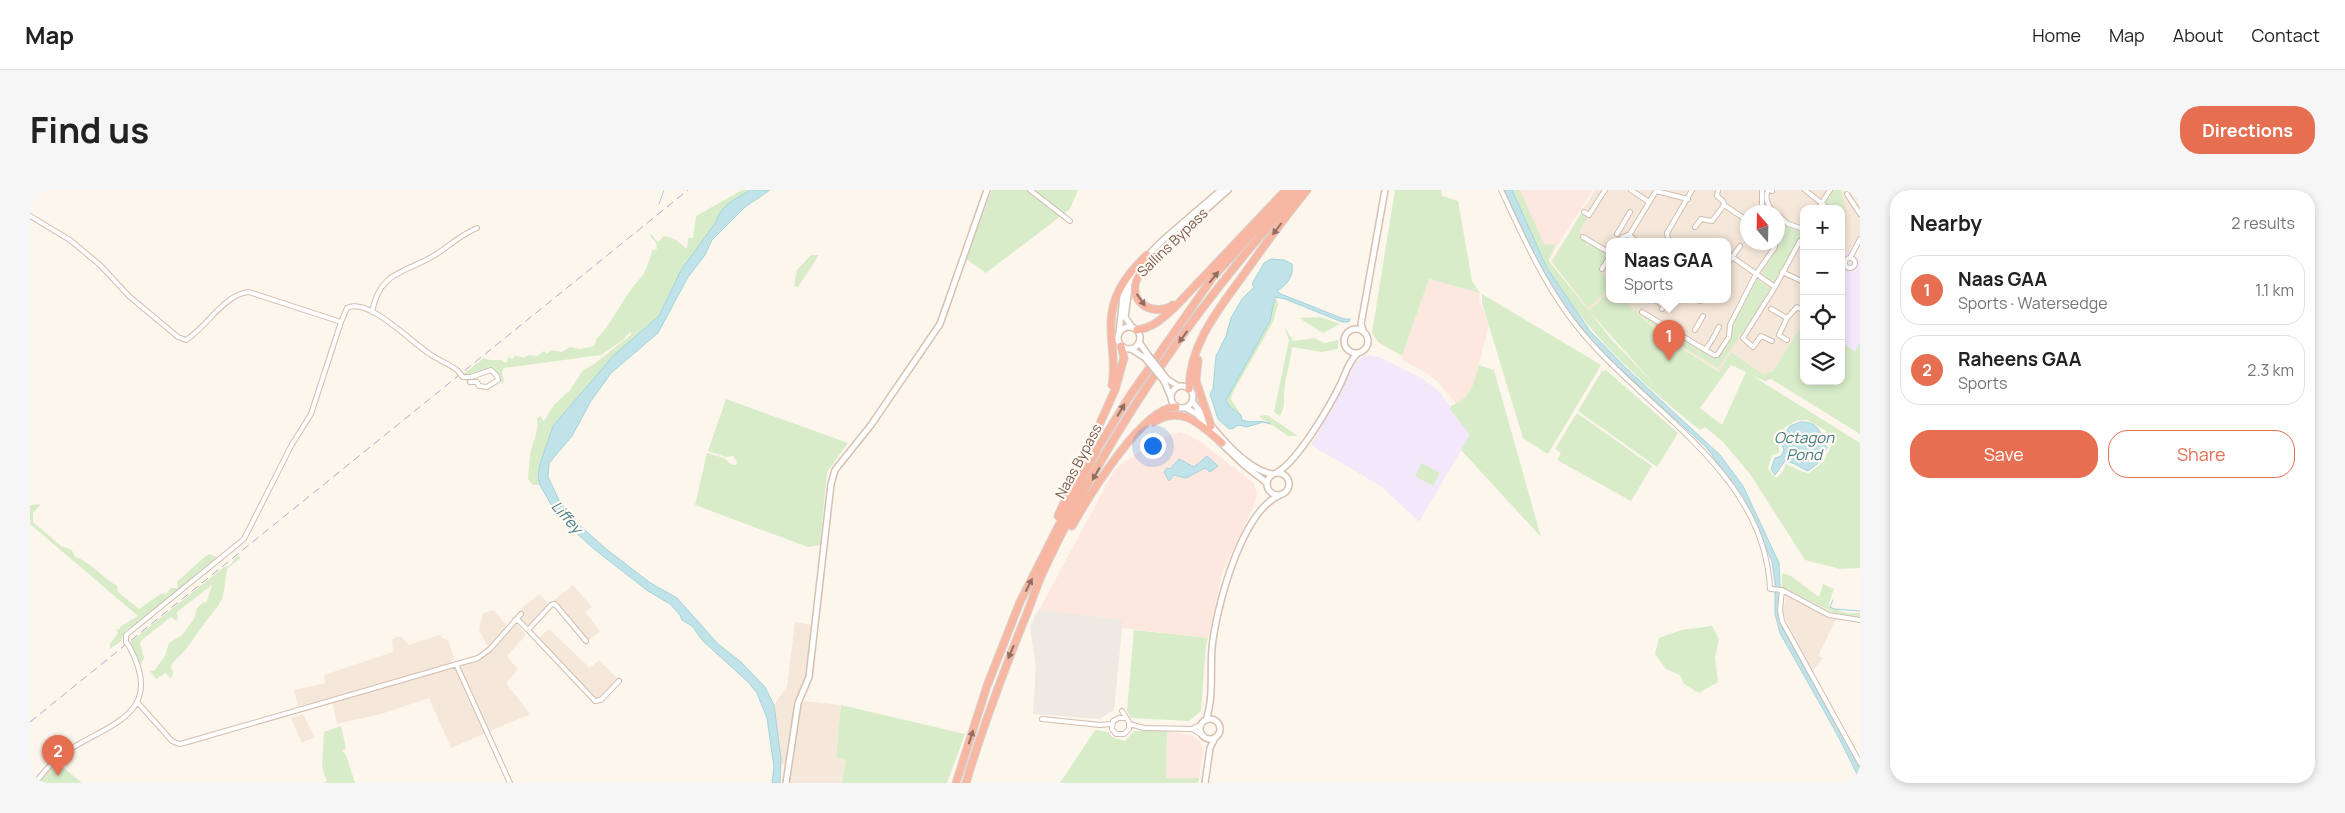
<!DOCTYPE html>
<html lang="en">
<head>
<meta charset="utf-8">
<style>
	:root { --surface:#fff; --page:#f6f6f6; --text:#222; --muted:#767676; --line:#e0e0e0; --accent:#e76f51 }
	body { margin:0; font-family:Manrope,sans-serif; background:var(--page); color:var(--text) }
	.controls { position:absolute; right:15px; top:15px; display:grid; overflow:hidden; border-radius:10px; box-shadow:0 2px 8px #0003 }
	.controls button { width:45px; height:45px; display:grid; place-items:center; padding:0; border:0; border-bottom:1px solid var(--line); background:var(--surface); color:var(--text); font:25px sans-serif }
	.compass { position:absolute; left:1710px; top:15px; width:45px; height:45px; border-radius:50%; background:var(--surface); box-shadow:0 2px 8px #0003; rotate:340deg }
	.you { position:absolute; left:1122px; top:255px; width:18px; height:18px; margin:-12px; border:4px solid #fff; border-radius:50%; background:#1a73e8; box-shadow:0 0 0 8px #1a73e833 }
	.badge { display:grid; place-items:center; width:32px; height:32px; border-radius:50%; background:var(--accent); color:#fff; font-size:16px; font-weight:700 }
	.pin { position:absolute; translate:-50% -41px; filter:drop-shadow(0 1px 2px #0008) }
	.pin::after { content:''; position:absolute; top:26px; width:18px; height:15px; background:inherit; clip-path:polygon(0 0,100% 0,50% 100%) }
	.popup { position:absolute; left:1576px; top:48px; width:125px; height:65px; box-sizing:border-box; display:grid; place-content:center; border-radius:10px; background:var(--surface); filter:drop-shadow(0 1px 4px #0005); font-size:16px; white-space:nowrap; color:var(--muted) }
	.popup b { font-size:19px; color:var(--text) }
	.popup::after { content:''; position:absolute; left:50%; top:100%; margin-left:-10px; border:10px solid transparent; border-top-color:var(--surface) }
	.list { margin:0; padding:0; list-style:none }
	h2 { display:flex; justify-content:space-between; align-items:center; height:65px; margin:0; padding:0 20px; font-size:21px }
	h2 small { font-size:16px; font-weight:400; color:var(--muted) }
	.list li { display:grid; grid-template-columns:32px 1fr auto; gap:15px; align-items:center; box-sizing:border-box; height:70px; margin:0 10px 10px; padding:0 10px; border:1px solid var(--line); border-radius:20px }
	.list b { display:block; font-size:19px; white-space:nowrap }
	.list p { margin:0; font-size:16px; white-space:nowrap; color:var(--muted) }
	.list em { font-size:16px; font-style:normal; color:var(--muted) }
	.actions { display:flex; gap:10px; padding:15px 20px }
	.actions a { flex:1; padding:11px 0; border:1px solid var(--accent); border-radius:20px; text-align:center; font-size:18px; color:var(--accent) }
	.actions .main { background:var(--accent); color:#fff }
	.icon { flex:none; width:28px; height:28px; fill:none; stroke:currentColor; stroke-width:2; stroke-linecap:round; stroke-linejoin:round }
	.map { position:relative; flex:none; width:1830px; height:593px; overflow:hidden; border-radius:20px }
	header { display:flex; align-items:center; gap:30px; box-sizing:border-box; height:70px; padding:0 25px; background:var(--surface); border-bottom:1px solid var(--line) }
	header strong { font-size:24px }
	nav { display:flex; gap:28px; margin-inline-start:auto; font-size:18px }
	.intro { display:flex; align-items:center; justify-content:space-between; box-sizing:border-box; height:120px; padding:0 30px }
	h1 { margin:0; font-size:35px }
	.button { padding:12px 22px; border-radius:20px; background:var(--accent); color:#fff; font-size:18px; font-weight:700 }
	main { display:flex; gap:30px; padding:0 30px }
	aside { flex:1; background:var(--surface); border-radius:20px; box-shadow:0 2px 8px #0003 }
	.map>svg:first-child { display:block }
	.residential { fill:#f5e8da; fill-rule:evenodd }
	.commercial { fill:#fde8e0 }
	.industrial { fill:#efe9e4 }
	.education { fill:#f3e8fa }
	.green { fill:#d8ecc9; fill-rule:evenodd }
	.water { fill:#bfe3e8; stroke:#a5d3da }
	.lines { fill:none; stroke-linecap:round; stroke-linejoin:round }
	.stream { stroke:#a5d3da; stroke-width:1 }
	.street-casing { stroke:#d1beb0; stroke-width:6 }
	.secondary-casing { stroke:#d6c0b0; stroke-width:8 }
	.highway-casing { stroke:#dad1cd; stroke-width:9 }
	.street { stroke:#fff; stroke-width:4 }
	.secondary { stroke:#fff; stroke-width:5 }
	.highway { stroke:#f7b7a3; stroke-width:7 }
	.rail { stroke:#b9a8c9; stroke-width:1; stroke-dasharray:8 5; stroke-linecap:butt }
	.street-bridge-casing { stroke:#d1beb0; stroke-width:6; stroke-linecap:butt }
	.secondary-bridge-casing { stroke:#d6c0b0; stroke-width:8; stroke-linecap:butt }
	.street-bridge { stroke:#fff; stroke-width:4 }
	.secondary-bridge { stroke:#fff; stroke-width:5 }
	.oneway { fill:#936e5e }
	.labels { text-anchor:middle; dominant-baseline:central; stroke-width:4.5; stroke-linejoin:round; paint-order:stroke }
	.street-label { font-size:14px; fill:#7a5c4d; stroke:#fffaf3 }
	.water-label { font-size:15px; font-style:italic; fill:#437c86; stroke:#fffaf3 }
</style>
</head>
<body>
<header>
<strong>Map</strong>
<nav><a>Home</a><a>Map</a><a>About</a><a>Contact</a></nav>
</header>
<div class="intro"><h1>Find us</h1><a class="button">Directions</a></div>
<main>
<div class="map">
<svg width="1830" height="593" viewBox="0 0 1830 593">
	<rect width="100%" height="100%" fill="#fdf6ec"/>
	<path class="residential" d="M1565,0H1802L1795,14L1802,19H1774V131L1743,181L1733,184L1701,162L1690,182L1649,156L1610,127L1594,110H1698V52H1580V101L1559,121L1521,71ZM1718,22H1748V52H1718Z
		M1811,0H1819L1830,16V45L1811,71V24L1814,30Z
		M543,395L562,417L555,422L570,441L555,453L523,411Z
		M509,404L520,415L497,438L486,427L493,417Z
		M1756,404L1806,429L1788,466L1793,468L1782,482L1755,428L1753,421Z
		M464,420L477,436L458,457L449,440L453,423Z
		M765,432L782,435L778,483L767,510L811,515L806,568L816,570L812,593H759L763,576L751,574L744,515L757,496Z
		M486,433L496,445L477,466L488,480L476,493L500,524L421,558L399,508L351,524L307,534L302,512L453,468Z
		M519,439L560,478L569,470L588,489L570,509H565L508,448Z
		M410,445L412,448L418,450L424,467L422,473L273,518L268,517L264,500L295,493L294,485L363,462L362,450L367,447H372L378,455Z
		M273,524L285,547L272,553L261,528Z"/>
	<path class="commercial" d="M1487,0H1563L1519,69Z
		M1399,89L1450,103L1449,110L1459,134L1444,195L1435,208L1426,214L1407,191L1393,181L1373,171L1372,166Z
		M1151,242L1168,250L1224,293L1227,304L1225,313L1192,383L1178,448L1092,438L1093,431L1009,420L1085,279L1128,248Z
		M1137,541L1161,545L1170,551L1173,562L1169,588H1136Z"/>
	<path class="industrial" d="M1008,420L1093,430L1084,520L1070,529L1003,524L1006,478L1000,437Z"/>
	<path class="education" d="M1818,60L1830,70V153L1825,161L1811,152V71Z
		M1335,165L1349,167L1393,189L1408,200L1440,245L1389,332L1352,297L1281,255L1325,174Z"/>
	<path class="green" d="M712,0H721C707,7 690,17 686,32L651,81L629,126L584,165L523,236L510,274V295H503L498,289C499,279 499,269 501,260C504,249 509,241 507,229L510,226L514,231L524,215L540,200L553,180L564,174L601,145V141L593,150L571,165L474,178L472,182L474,191L472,194L470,187L462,177L437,187L432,185L454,168L460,170H472L475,173L478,171L477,167L483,169L485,165L494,168L498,165L507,166L514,161L517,164L521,160L532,162L540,157L550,159L564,156L567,148C576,142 592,111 600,101C604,95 611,88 614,83C617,77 620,69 622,61L627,59L626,53L620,46L621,44L628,52L634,46L645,49L657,59L658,48H663L666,26Z
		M962,0H1048L1040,19L956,83L936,69Z
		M1365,0H1411L1412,6L1428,11L1442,91L1450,103L1399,89L1372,166L1348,152L1342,143Z
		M1482,0H1490L1514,54L1525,55L1519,71L1582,150L1626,196L1559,121L1580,101V110H1594C1621,140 1656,161 1689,182L1701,162L1733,184L1743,181L1774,131V191H1811V152L1825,161L1830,153V244L1741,189L1735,191L1721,185L1830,253V378L1810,379L1775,370L1720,284L1693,252L1675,237L1670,240C1616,197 1565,151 1527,93C1508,64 1496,31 1482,0ZM1701,175L1716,182L1692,235L1670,218ZM1768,230H1778L1796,241L1801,256L1794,271L1778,284L1756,274L1752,283L1746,288L1738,279L1742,265L1749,263V249L1755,237Z
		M1802,0H1811L1817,28L1814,30L1811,19H1802L1795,14Z
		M1553,21L1557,28L1549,42L1552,44L1550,47L1557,52L1556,56L1562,55L1579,66L1570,81L1580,93V98L1558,118L1522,72Z
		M1748,30L1761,39L1774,43V46L1769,50L1744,94L1731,84L1748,58Z
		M781,65H789L768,97L764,96L767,80Z
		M1727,89L1742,100L1688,178L1648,154L1608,123L1611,117L1613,124L1676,163L1688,167L1697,154L1702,135Z
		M1452,104L1571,175L1518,264L1493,248L1452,113Z
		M1246,107L1248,115L1243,132L1202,204L1201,209L1211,225L1200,217L1196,207L1235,141Z
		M1291,127L1310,134L1293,143L1269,128Z
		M1254,137L1264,151L1284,148L1294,153L1308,150V159L1292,162L1262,157C1261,170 1257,181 1255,194C1252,206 1257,214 1250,226L1244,222L1259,150Z
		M1449,175L1464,180L1511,347L1431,260L1440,245L1420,219L1421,216C1441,208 1444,194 1449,175Z
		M1576,180L1648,243L1627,277L1548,221L1572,181Z
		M696,209L818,253L797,282L790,355L778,357L665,315L677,263L694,268L702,275H706L707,272L703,266L696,267L678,261Z
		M1547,223L1622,276L1601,311L1527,270L1531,263L1525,259Z
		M1237,225L1268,246H1258L1229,226Z
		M1392,273L1410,283L1403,296L1385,286Z
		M11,314L3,323V332L31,356L42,360L45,367C61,372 72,387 87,396L88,402L109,419L132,403L136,404L141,398H148L147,392C158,383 167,372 179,364L187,367L116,427L96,440L90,452L80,459V454L88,443L86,439L89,440L91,436L108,426L0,334V315Z
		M207,366L211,367C208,372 199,375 197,380C194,392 196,407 187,417C176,430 167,444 157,458C152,464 145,469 141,476L143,483L141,489L136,483L126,489L120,481H124L135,466L139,453L152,445L164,429L167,418L173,412L176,413L182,395L147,422L148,428L146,431L141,427L113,449L110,453L114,468L111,474L107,475L98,454L194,377L199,376Z
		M1752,383L1761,386L1789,407L1793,394L1804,399L1798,416L1816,423H1830V428L1810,426L1752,397Z
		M1682,436L1689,449L1685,468L1688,492L1669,503L1654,494L1650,485L1636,479L1625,464L1629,448L1651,440Z
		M1104,440L1178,448L1176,455L1171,521L1159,531L1101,528L1097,521Z
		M811,515L935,544L917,593H812L816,570L806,568Z
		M311,536L316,558L312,561L316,565L325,593H292L297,592L292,577L294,542Z
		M1065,540L1078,542L1082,547L1095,551L1104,541H1137L1136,588H1169L1168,593H1030Z
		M29,574L52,593H8L18,580Z"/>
	<path class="water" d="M721,0H740L715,17L682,50L675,65L658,87L628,143L581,183L561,211L542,246L519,273L518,287L530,312L547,333L575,358L619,392L647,408L688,454L711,472L735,497L744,515L751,569L750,593H742L744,577L737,528L727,503L718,492L673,451L662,436L652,430L650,425L640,414L618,401L564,359L534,332L520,313L510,295L508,287L510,274L523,236L584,165L629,126L651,80L686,32C690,15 707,8 721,0Z
		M1474,0H1482L1517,78L1560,141L1596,178L1690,265L1713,296L1749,373L1750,396L1748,416L1753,439L1830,578V590L1807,544L1750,443L1745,424V393L1742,371L1714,310L1677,258L1585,174L1563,152L1532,112L1516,89Z
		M1241,69L1254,70L1262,74C1264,86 1257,95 1247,101L1251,104L1314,129H1320L1319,132H1312L1255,109L1245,107L1240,131L1196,210L1200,217L1211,225L1212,230C1223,234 1231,229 1241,234L1233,232L1217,237L1208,235L1204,238L1199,239L1188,229L1180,204L1183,199L1186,166L1196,146L1201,128L1212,109L1224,97L1222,94L1234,73Z
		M1770,232C1791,231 1790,245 1797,258L1787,274L1778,281C1770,278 1764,272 1755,271L1745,285L1741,279L1745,268L1751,266L1754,260L1751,252L1755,247V243L1760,236Z
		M1177,266L1188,276L1180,282L1175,278L1156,288L1144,285L1139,291L1134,282L1137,278L1140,279L1149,269L1164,277Z"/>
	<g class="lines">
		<path class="stream" d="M629,14L634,0
			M1803,410L1800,417L1804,419L1830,421"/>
		<g class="street-casing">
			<path id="street" d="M1000,0L1040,31
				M1471,0C1495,51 1517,102 1554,145C1621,224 1735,284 1740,399L1752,400L1799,425L1830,430
				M1601,0L1619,12
				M1732,0V22
				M1738,0C1734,9 1738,16 1744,22
				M1740,0L1742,1
				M1775,0L1799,19
				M1817,4L1830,24
				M1694,15L1718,31
				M1788,19L1800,0
				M1554,22L1559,25L1575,0
				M1748,25L1758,34L1774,39
				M0,26L40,50L70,75L100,107L148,147L156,150C177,137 194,104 219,102L311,132
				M1665,37L1671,29L1682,31L1694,15L1693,11L1687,6L1688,0
				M1587,44L1600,22
				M1598,45L1608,52
				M1553,47L1580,63
				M1589,52L1593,47L1600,44L1626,1L1658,9
				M1643,52L1638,49L1637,43L1662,0
				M1702,67L1745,97
				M1820,68L1830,49
				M1815 73a5 5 0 1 1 10 0a5 5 0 1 1-10 0Z
				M1698,73L1710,56
				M1572,79L1580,66
				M1752,82L1774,92
				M1625,110L1633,115
				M1670,111L1671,110
				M1632,119L1637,110
				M1741,119L1757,128
				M342,122C350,80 376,83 405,65C419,56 432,44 447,38
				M1612,122L1684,165H1687L1699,147L1700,135L1726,84L1745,57V52
				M1665,140L1673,126
				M1682,150L1689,137
				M1757,150L1749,145L1757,128L1767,117L1774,121
				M1742,151L1731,146L1723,157L1713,148L1745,97L1770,51L1774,48
				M1675,160L1680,153
				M433,187H441L461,180L467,186L468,190L457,197L449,196L447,192H440
				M1752,400L1750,420L1752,431L1830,573
				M485,430L489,431L498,440L565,511L571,510L589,491
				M498,440L521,415L525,414L556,451
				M96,452V445L214,349L261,256L281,224L311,132L317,118C338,107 380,151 397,162C406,169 417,173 427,180
				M426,474L480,593
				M108,513L142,551L149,554L154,553L448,468L460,459L491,424
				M1092,521L1099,532V539L1094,544H1086L1082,539L1083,531L1089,528H1095
				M1012,529L1070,535L1082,534
				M1099,534L1114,538L1162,539L1172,534
				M1162,539L1174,546
				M5,593C13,583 21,573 31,565C75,534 138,527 99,456"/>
		</g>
		<g class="secondary-casing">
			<path id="secondary" d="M1825,0L1830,7
				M1115,68L1133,50L1191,0
				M1120,70L1198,0
				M1099,98L1095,127L1102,137
				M1088 148a11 11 0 1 1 22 0a11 11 0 1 1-22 0Z
				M1314 151a12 12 0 1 1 24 0a12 12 0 1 1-24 0Z
				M1089,143L1093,106L1104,83
				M1334,143L1331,134L1355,0
				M1109,152L1118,165
				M1101,159L1115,168
				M1137,189L1148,196
				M1134,191L1140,205
				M1141 207a11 11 0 1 1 22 0a11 11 0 1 1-22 0Z
				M1162,211C1179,234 1213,279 1242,284
				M1156,218L1167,224L1180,239
				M1190,252L1214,275L1237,293
				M1248,282C1269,269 1300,216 1311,193C1316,182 1319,171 1328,163
				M1237 294a11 11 0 1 1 22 0a11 11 0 1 1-22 0Z
				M1170 539a10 10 0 1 1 20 0a10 10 0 1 1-20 0Z
				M1176,530C1184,507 1180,482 1182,458C1186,418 1211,322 1250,305
				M756,593L768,513L779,487L801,294L805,280L841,235L910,134L957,0
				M1175,593L1180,558L1185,548"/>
		</g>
		<g class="highway-casing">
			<path id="highway" d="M1122,68C1116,75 1109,82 1106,91C1099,114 1125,127 1143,115
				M1107,140C1123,138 1133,128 1145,117L1256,0
				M1168,170L1166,191L1181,236
				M1082,195C1086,175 1081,157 1081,137C1080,107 1096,85 1117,65
				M1159,199C1160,151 1191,117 1217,80C1236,53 1256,26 1277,0
				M1124,232C1152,214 1171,235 1192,253
				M1028,326L1085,200L1094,168L1091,156
				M1042,336C1058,308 1112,217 1146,217
				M926,593L957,496L990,412L1069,256L1099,207L1183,87L1262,0
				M936,593C952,538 972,486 993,433C1000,417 1005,400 1012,384C1077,244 1167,113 1271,0"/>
		</g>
		<use href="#street" class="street"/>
		<use href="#secondary" class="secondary"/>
		<use href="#highway" class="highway"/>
		<path class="rail" d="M0,532L658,0"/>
		<g class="street-bridge-casing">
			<path id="street-bridge" d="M427,180L433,187
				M96,452L99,456"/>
		</g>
		<g class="secondary-bridge-casing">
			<path id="secondary-bridge" d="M1118,165L1137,189
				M1115,168L1134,191"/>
		</g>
		<use href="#street-bridge" class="street-bridge"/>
		<use href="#secondary-bridge" class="secondary-bridge"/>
	</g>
	<defs><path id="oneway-solid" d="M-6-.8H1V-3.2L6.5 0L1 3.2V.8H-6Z" transform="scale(1.25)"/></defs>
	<g class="oneway">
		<use href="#oneway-solid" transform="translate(1247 39) rotate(127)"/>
		<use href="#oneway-solid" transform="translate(1184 87) rotate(-51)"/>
		<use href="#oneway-solid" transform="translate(1111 110) rotate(55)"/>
		<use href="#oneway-solid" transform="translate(1153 147) rotate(126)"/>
		<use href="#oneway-solid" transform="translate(1091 220) rotate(-59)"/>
		<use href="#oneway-solid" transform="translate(1066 284) rotate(120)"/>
		<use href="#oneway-solid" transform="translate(999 395) rotate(-63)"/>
		<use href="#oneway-solid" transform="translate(981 462) rotate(113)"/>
		<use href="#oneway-solid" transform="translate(941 547) rotate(-72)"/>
	</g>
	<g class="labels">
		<g class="street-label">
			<text transform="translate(1142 52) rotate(-44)">Sallins Bypass</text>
			<text transform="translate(1048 271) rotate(-62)">Naas Bypass</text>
		</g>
		<g class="water-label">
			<text x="1774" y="247">Octagon<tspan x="1774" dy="17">Pond</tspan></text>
			<text transform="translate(537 327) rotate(48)">Liffey</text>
		</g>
	</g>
</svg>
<div class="controls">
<button>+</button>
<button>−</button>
<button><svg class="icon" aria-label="locate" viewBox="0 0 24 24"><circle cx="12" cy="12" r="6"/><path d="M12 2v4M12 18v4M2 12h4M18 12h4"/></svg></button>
<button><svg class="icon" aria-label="layers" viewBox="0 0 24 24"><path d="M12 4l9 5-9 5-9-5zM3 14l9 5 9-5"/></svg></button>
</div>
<svg class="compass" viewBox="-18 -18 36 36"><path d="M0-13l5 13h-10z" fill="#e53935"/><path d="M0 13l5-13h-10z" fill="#767676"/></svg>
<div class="you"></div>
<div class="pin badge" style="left:1639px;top:171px">1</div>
<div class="popup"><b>Naas GAA</b>Sports</div>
<div class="pin badge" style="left:28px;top:586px">2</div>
</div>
<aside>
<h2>Nearby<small>2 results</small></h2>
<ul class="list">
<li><span class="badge">1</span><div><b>Naas GAA</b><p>Sports · Watersedge</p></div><em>1.1 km</em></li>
<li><span class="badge">2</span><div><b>Raheens GAA</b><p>Sports</p></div><em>2.3 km</em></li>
</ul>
<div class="actions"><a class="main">Save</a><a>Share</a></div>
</aside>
</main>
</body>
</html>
